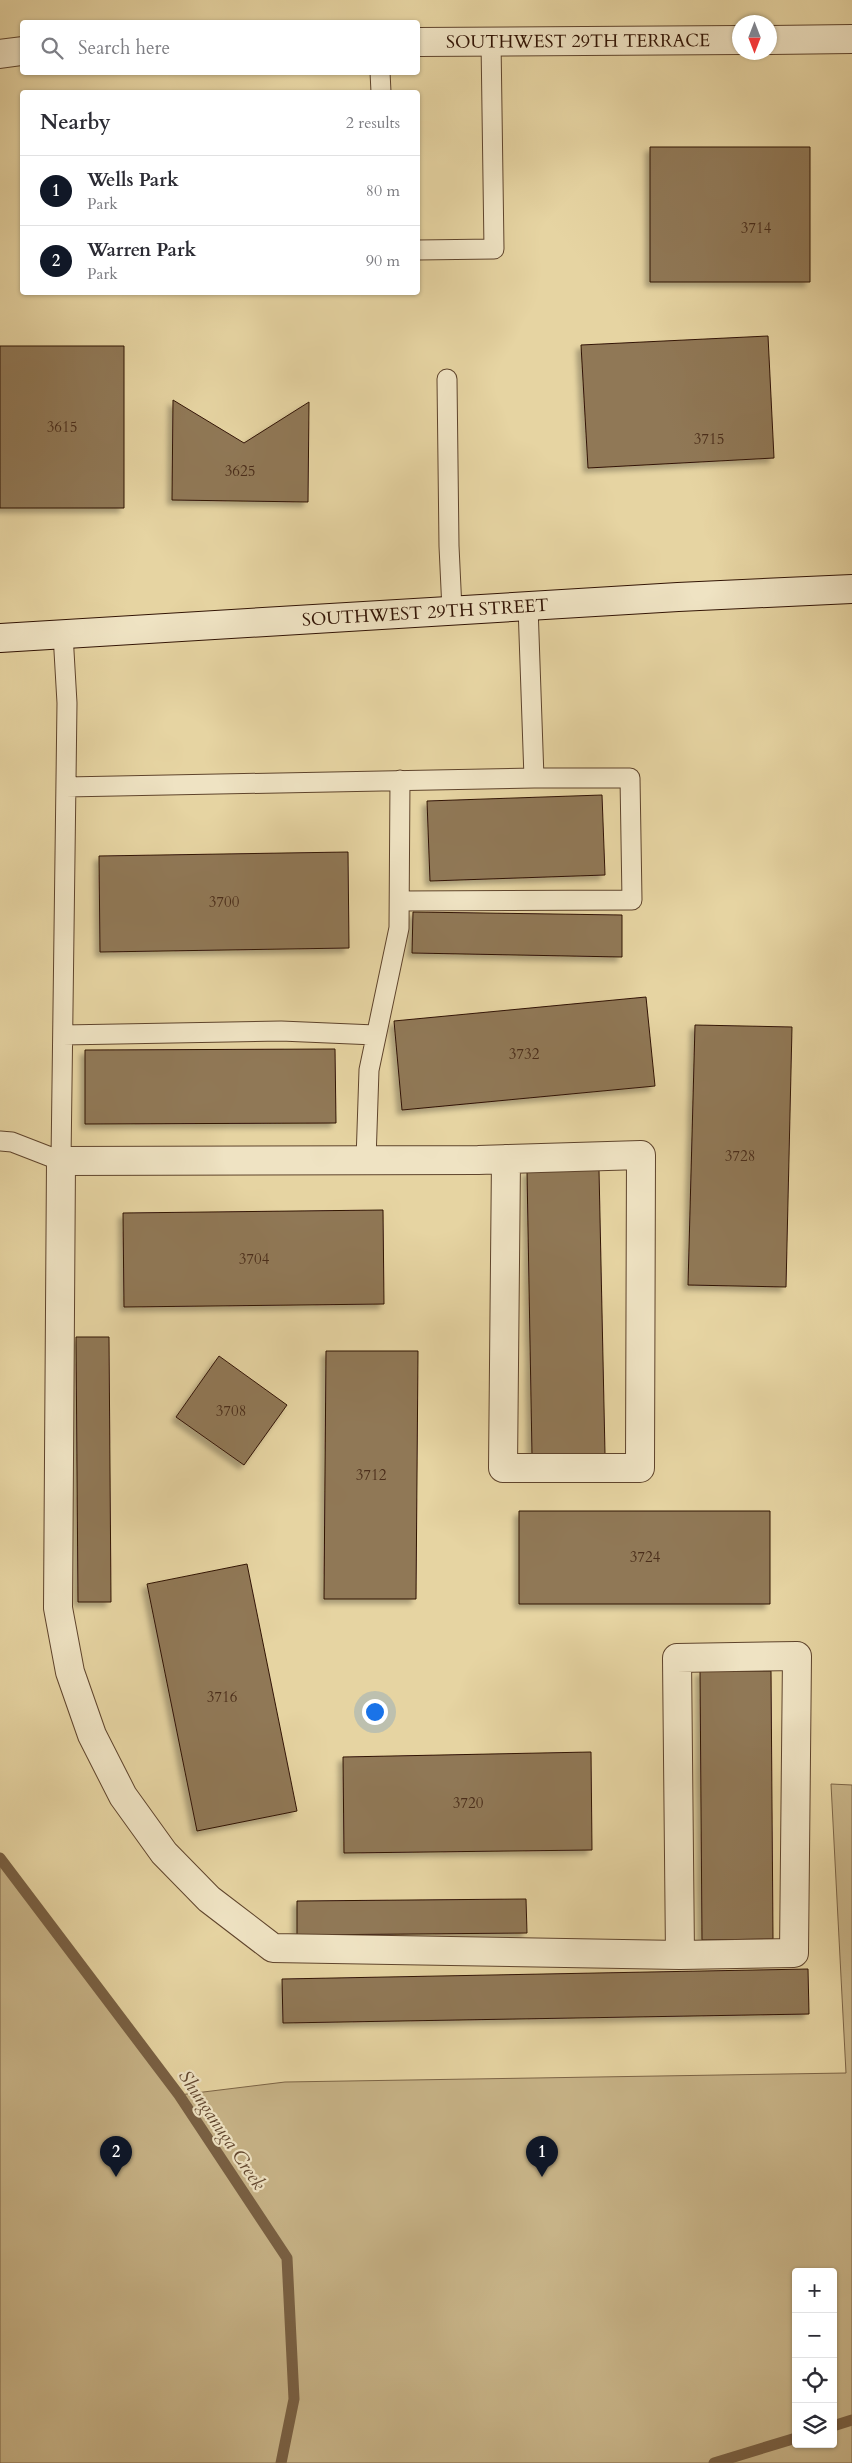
<!DOCTYPE html>
<html lang="en">
<head>
<meta charset="utf-8">
<style>
	:root { --surface:#fff; --page:#f2f2f3; --text:#2b2b33; --muted:#7c7c81; --line:#e1e1e2; --accent:#111827 }
	body { margin:0; font-family:Cardo,serif; background:var(--page); color:var(--text) }
	.controls { position:absolute; right:15px; bottom:15px; display:grid; overflow:hidden; border-radius:5px; box-shadow:0 1px 4px #0004 }
	.controls button { width:45px; height:45px; display:grid; place-items:center; padding:0; border:0; border-bottom:1px solid var(--line); background:var(--surface); color:var(--text); font:25px sans-serif }
	.compass { position:absolute; left:732px; top:15px; width:45px; height:45px; border-radius:50%; background:var(--surface); box-shadow:0 1px 4px #0004; rotate:180deg }
	.you { position:absolute; left:374px; top:1711px; width:18px; height:18px; margin:-12px; border:4px solid #fff; border-radius:50%; background:#1a73e8; box-shadow:0 0 0 8px #1a73e833 }
	.badge { display:grid; place-items:center; width:32px; height:32px; border-radius:50%; background:var(--accent); color:#fff; font-size:16px; font-weight:700 }
	.pin { position:absolute; translate:-50% -41px; filter:drop-shadow(0 1px 2px #0008) }
	.pin::after { content:''; position:absolute; top:26px; width:18px; height:15px; background:inherit; clip-path:polygon(0 0,100% 0,50% 100%) }
	.list { margin:0; padding:0; list-style:none }
	h2 { display:flex; justify-content:space-between; align-items:center; height:65px; margin:0; padding:0 20px; font-size:21px }
	h2 small { font-size:16px; font-weight:400; color:var(--muted) }
	.list li { display:grid; grid-template-columns:32px 1fr auto; gap:15px; align-items:center; box-sizing:border-box; height:70px; padding:0 20px; border-top:1px solid var(--line) }
	.list b { display:block; font-size:19px; white-space:nowrap }
	.list p { margin:0; font-size:16px; white-space:nowrap; color:var(--muted) }
	.list em { font-size:16px; font-style:normal; color:var(--muted) }
	.icon { flex:none; width:28px; height:28px; fill:none; stroke:currentColor; stroke-width:2; stroke-linecap:round; stroke-linejoin:round }
	.map { position:relative; flex:none; width:852px; height:2463px; overflow:hidden }
	.search { position:absolute; background:var(--surface); box-shadow:0 1px 4px #0004; left:20px; top:20px; width:400px; height:55px; display:flex; align-items:center; gap:12px; box-sizing:border-box; padding:0 18px; border-radius:5px; color:var(--muted); font-size:19px }
	.panel { position:absolute; background:var(--surface); box-shadow:0 1px 4px #0004; left:20px; top:90px; width:400px; height:205px; border-radius:5px }
	.map>svg:first-child { display:block }
	.green { fill:#c7b387; stroke:#7c6446; fill-rule:evenodd }
	.lines { fill:none; stroke-linecap:round; stroke-linejoin:round }
	.stream { stroke:#796043; stroke-width:11 }
	.building { fill:#907857; stroke:#321405; filter:url(#shadow) }
	.service-casing { stroke:#5f442c; stroke-width:21 }
	.minor-casing { stroke:#5f442c; stroke-width:30 }
	.secondary-casing { stroke:#321405; stroke-width:30 }
	.service { stroke:#efe3c3; stroke-width:19 }
	.minor { stroke:#efe3c3; stroke-width:28 }
	.secondary { stroke:#efe3c3; stroke-width:28 }
	.labels { text-anchor:middle; dominant-baseline:central; stroke-width:4.5; stroke-linejoin:round; paint-order:stroke }
	.number-label { font-size:15px; fill:#4a2d1a }
	.street-label { font-size:18px; fill:#321405; stroke:#efe3c3 }
	.water-label { font-size:19px; font-style:italic; fill:#62472f; stroke:#efe3c3 }
</style>
</head>
<body>
<div class="map">
<svg width="852" height="2463" viewBox="0 0 852 2463">
	<defs>
		<filter id="shadow"><feDropShadow dx="-4.5" dy="4.5" stdDeviation="2.5" flood-color="#0004"/></filter>
	</defs>
	<rect width="100%" height="100%" fill="#e6d4a2"/>
	<filter id="stains"><feTurbulence type="fractalNoise" baseFrequency=".004" numOctaves="4"/><feColorMatrix values="0 0 0 0 .2 0 0 0 0 .09 0 0 0 0 .02 0 0 0 .5 -.17"/></filter>
	<radialGradient id="worn" r=".72"><stop offset=".6" stop-color="#630" stop-opacity="0"/><stop offset="1" stop-color="#630" stop-opacity=".3"/></radialGradient>
	<path class="green" d="M831,1784L852,1785V2463H0V1858L179,2095L285,2082L846,2073ZM796,2272H833V2444H796Z"/>
	<g class="lines">
		<path class="stream" d="M0,1858L179,2095L287,2258L294,2399L281,2463
			M833,2426L852,2420
			M714,2463L796,2438"/>
	</g>
	<path class="building" d="M650,147H810V282H650Z
		M768,336L774,458L588,468L581,345Z
		M0,346H124V508H0Z
		M173,400L244,443L309,402L308,502L172,500Z
		M602,795L605,875L430,881L427,801Z
		M348,852L349,948L100,952L99,856Z
		M413,912L622,915V957L412,953Z
		M646,997L655,1086L402,1110L394,1021Z
		M695,1025L792,1027L786,1287L688,1285Z
		M335,1049L336,1123L85,1124V1050Z
		M599,1170L605,1454L532,1455L527,1171Z
		M383,1210L384,1304L124,1307L123,1213Z
		M76,1337H109L111,1602H78Z
		M326,1351H418L416,1599H324Z
		M219,1356L287,1405L244,1465L176,1417Z
		M519,1511H770V1604H519Z
		M247,1564L297,1811L197,1831L147,1584Z
		M700,1671H771L773,1939L702,1940Z
		M591,1752L592,1850L344,1853L343,1757Z
		M526,1899L527,1933L297,1935V1901Z
		M808,1969L809,2014L283,2023L282,1979Z"/>
	<g class="lines">
		<g class="service-casing">
			<path id="service" d="M380,72L381,92
				M418,250L494,249L491,41
				M447,379L449,546L452,610
				M66,787L534,778L528,606
				M401,901L632,900L630,778H534
				M63,1035L281,1031L375,1035
				M0,1141L12,1142L61,1161L67,703L63,634
				M366,1160L369,1070L399,928L400,780"/>
		</g>
		<g class="minor-casing">
			<g id="minor">
				<path d="M770,40L852,39"/>
				<path id="s1" d="M418,42L740,40"/>
				<path d="M0,54L22,51"/>
				<path d="M506,1159L503,1468H640L641,1155L478,1160L61,1161L58,1608L70,1672L92,1735L123,1796L164,1853L209,1899L273,1948L680,1955L794,1953L797,1656L677,1658L680,1955"/>
			</g>
		</g>
		<g class="secondary-casing">
			<g id="secondary">
				<path id="s2" d="M0,638L678,597L852,589"/>
			</g>
		</g>
		<use href="#service" class="service"/>
		<use href="#minor" class="minor"/>
		<use href="#secondary" class="secondary"/>
	</g>
	<g class="labels">
		<g class="number-label">
			<text x="756" y="228">3714</text>
			<text x="62" y="427">3615</text>
			<text x="709" y="439">3715</text>
			<text x="240" y="471">3625</text>
			<text x="224" y="902">3700</text>
			<text x="524" y="1054">3732</text>
			<text x="740" y="1156">3728</text>
			<text x="254" y="1259">3704</text>
			<text x="231" y="1411">3708</text>
			<text x="371" y="1475">3712</text>
			<text x="645" y="1557">3724</text>
			<text x="222" y="1697">3716</text>
			<text x="468" y="1803">3720</text>
		</g>
		<g class="street-label">
			<text stroke="none"><textPath href="#s1" startOffset="160">SOUTHWEST 29TH TERRACE</textPath></text>
			<text stroke="none"><textPath href="#s2" startOffset="426">SOUTHWEST 29TH STREET</textPath></text>
		</g>
		<g class="water-label">
			<text transform="translate(222 2130) rotate(56)">Shunganuga Creek</text>
		</g>
	</g>
	<rect width="100%" height="100%" filter="url(#stains)"/>
	<rect width="100%" height="100%" fill="url(#worn)"/>
</svg>
<div class="controls">
<button>+</button>
<button>−</button>
<button><svg class="icon" aria-label="locate" viewBox="0 0 24 24"><circle cx="12" cy="12" r="6"/><path d="M12 2v4M12 18v4M2 12h4M18 12h4"/></svg></button>
<button><svg class="icon" aria-label="layers" viewBox="0 0 24 24"><path d="M12 4l9 5-9 5-9-5zM3 14l9 5 9-5"/></svg></button>
</div>
<svg class="compass" viewBox="-18 -18 36 36"><path d="M0-13l5 13h-10z" fill="#e53935"/><path d="M0 13l5-13h-10z" fill="#7c7c81"/></svg>
<div class="you"></div>
<div class="pin badge" style="left:542px;top:2177px">1</div>
<div class="pin badge" style="left:116px;top:2177px">2</div>
<div class="search"><svg class="icon" aria-label="search" viewBox="0 0 24 24"><circle cx="10" cy="10" r="6"/><path d="M15 15l6 6"/></svg>Search here</div>
<section class="panel">
<h2>Nearby<small>2 results</small></h2>
<ul class="list">
<li><span class="badge">1</span><div><b>Wells Park</b><p>Park</p></div><em>80 m</em></li>
<li><span class="badge">2</span><div><b>Warren Park</b><p>Park</p></div><em>90 m</em></li>
</ul>
</section>
</div>
</body>
</html>
